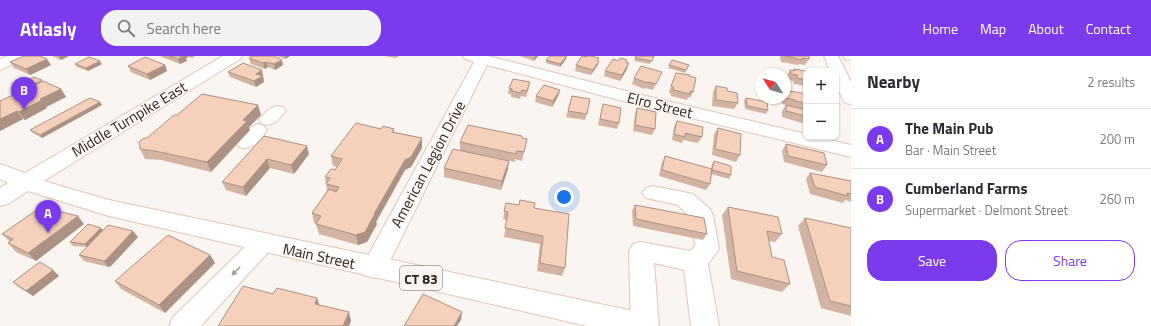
<!DOCTYPE html>
<html lang="en">
<head>
<meta charset="utf-8">
<style>
	:root { --surface:#fff; --page:#f2f2f3; --text:#2b2b33; --muted:#7c7c81; --line:#e1e1e2; --accent:#7c3aed }
	body { margin:0; font-family:"Titillium Web",sans-serif; background:var(--page); color:var(--text) }
	.controls { position:absolute; right:12px; top:12px; display:grid; overflow:hidden; border-radius:8px; box-shadow:0 1px 3px #0004 }
	.controls button { width:36px; height:36px; display:grid; place-items:center; padding:0; border:0; border-bottom:1px solid var(--line); background:var(--surface); color:var(--text); font:20px sans-serif }
	.compass { position:absolute; left:755px; top:12px; width:36px; height:36px; border-radius:50%; background:var(--surface); box-shadow:0 1px 3px #0004; rotate:306deg }
	.you { position:absolute; left:564px; top:141px; width:14px; height:14px; margin:-10px; border:3px solid #fff; border-radius:50%; background:#1a73e8; box-shadow:0 0 0 6px #1a73e833 }
	.badge { display:grid; place-items:center; width:26px; height:26px; border-radius:50%; background:var(--accent); color:#fff; font-size:13px; font-weight:700 }
	.pin { position:absolute; translate:-50% -33px; filter:drop-shadow(0 1px 2px #0008) }
	.pin::after { content:''; position:absolute; top:21px; width:14px; height:12px; background:inherit; clip-path:polygon(0 0,100% 0,50% 100%) }
	.list { margin:0; padding:0; list-style:none }
	h2 { display:flex; justify-content:space-between; align-items:center; height:52px; margin:0; padding:0 16px; font-size:17px }
	h2 small { font-size:13px; font-weight:400; color:var(--muted) }
	.list li { display:grid; grid-template-columns:26px 1fr auto; gap:12px; align-items:center; box-sizing:border-box; height:60px; padding:0 16px; border-top:1px solid var(--line) }
	.list b { display:block; font-size:15px; white-space:nowrap }
	.list p { margin:0; font-size:13px; white-space:nowrap; color:var(--muted) }
	.list em { font-size:13px; font-style:normal; color:var(--muted) }
	.actions { display:flex; gap:8px; padding:12px 16px }
	.actions a { flex:1; padding:9px 0; border:1px solid var(--accent); border-radius:16px; text-align:center; font-size:14px; color:var(--accent) }
	.actions .main { background:var(--accent); color:#fff }
	.icon { flex:none; width:22px; height:22px; fill:none; stroke:currentColor; stroke-width:2; stroke-linecap:round; stroke-linejoin:round }
	.map { position:relative; flex:none; width:851px; height:270px; overflow:hidden }
	header { display:flex; align-items:center; gap:24px; box-sizing:border-box; height:56px; padding:0 20px; background:var(--accent); color:#fff }
	header strong { font-size:19px }
	nav { display:flex; gap:22px; margin-inline-start:auto; font-size:14px }
	.search { width:280px; height:36px; background:var(--page); display:flex; align-items:center; gap:10px; box-sizing:border-box; padding:0 14px; border-radius:16px; color:var(--muted); font-size:15px }
	main { display:flex }
	aside { flex:1; background:var(--surface) }
	.map>svg:first-child { display:block }
	.lines { fill:none; stroke-linecap:round; stroke-linejoin:round }
	.minor-casing { stroke:#e3c6b5; stroke-width:2 }
	.major-casing { stroke:#e3c6b5; stroke-width:2 }
	.minor { fill:#fff; fill-rule:evenodd }
	.major { fill:#fff; fill-rule:evenodd }
	.wall { fill:#d3b4a2 }
	.shaded-wall { fill:#ac9284 }
	.building { fill:#f5d1bc; stroke:#ac9284 }
	.oneway { fill:#a29d9b }
	.labels { text-anchor:middle; dominant-baseline:central; stroke-width:3; stroke-linejoin:round; paint-order:stroke }
	.shield { fill:#fbf5f2; stroke:#6e645f; stroke-width:1 }
	.shield-label { font-size:14px; font-weight:bold; fill:#312620 }
	.street-label { font-size:15px; fill:#312620; stroke:#fbf5f2 }
</style>
</head>
<body>
<header>
<strong>Atlasly</strong>
<div class="search"><svg class="icon" aria-label="search" viewBox="0 0 24 24"><circle cx="10" cy="10" r="6"/><path d="M15 15l6 6"/></svg>Search here</div>
<nav><a>Home</a><a>Map</a><a>About</a><a>Contact</a></nav>
</header>
<main>
<div class="map">
<svg width="851" height="270" viewBox="0 0 851 270">
	<rect width="100%" height="100%" fill="#fbf5f2"/>
	<g class="lines">
		<g class="minor-casing">
			<path id="minor" d="M8,0H27L25,3L0,14V3Z
				M463,0H488L642,39L806,78V81H818L851,89V101L634,48L487,9L383,219L374,222L365,219L362,212L365,205L474,6L465,3Z
				M824,0H838L851,26V48L845,47C838,36 836,27 836,15H830Z
				M843,0H851V4L845,3Z
				M277,50L283,51L286,55C279,64 273,71 262,68L259,64C264,57 269,52 277,50Z
				M258,68L264,70L267,74C260,85 253,95 239,91L237,87C242,79 249,71 258,68Z
				M653,130L693,138L710,153L713,159L719,193L708,208L719,270H691L684,214L654,207L659,270H631L629,195L633,188L641,186L690,195L695,190L691,162L678,149L646,142L642,137L646,132Z
				M263,178L271,181L275,187L271,193L201,270H169L173,261L255,181Z"/>
		</g>
		<g class="major-casing">
			<path id="major" d="M223,0H242L240,3L44,125L109,144L643,257L653,261L657,270H587L109,160L28,135L8,148L0,150V132L8,127L0,123V108L25,117Z"/>
		</g>
		<use href="#minor" class="minor"/>
		<use href="#major" class="major"/>
	</g>
	<path class="wall" d="M52,0H69L61,4Z
		M161,0H195L192,2L188,1L186,2L187,5L180,8L162,1Z
		M277,0H290L285,3Z
		M384,0H399L396,2Z
		M520,0H538L534,5Z
		M636,0H654L650,8L634,5Z
		M780,0H809V3L805,9L799,8L798,9L781,6Z
		M249,2L283,9L275,14L268,11L265,13L251,8Z
		M566,3L560,11L546,7V4Z
		M598,4L599,5L597,10L591,19L575,15L576,9Z
		M10,6L51,9L30,19L14,12Z
		M626,7L627,13L620,25L604,20L605,15Z
		M75,8H102L88,15L77,11Z
		M165,9L167,15L150,24L131,16L128,10Z
		M669,9H689L685,17L668,12Z
		M794,13L806,15V30L794,28L793,25L787,24V20L790,14H793Z
		M228,16L263,20L264,26L256,31L230,21Z
		M662,16L653,34L645,32L644,33L632,28L634,22Z
		M676,17L689,20L693,36L690,42L688,41L687,44L671,40V38L669,36Z
		M43,25L61,33L66,41L46,51L47,52L25,64L23,63L0,75V45L24,34L19,32L17,29Z
		M716,30L727,35L738,47L734,53L712,50L713,36Z
		M509,32H529L526,41L521,40L520,43L511,41V38H508Z
		M560,34L558,40L552,51L535,46L536,40Z
		M785,34L806,38V73H805V68L782,61V55L786,49L791,50L782,48L781,42H785Z
		M572,40L587,58L585,64L566,61Z
		M746,42L768,54L766,58L745,53L744,45Z
		M603,48L619,67L617,73L598,69Z
		M102,49L42,82L33,77L30,74Z
		M637,52L655,73L652,79L633,75L635,58Z
		M177,59H261L249,71L250,74L211,116L161,104L145,103L140,93L147,82Z
		M677,65L702,81L698,87L683,84L682,87L672,84L674,71Z
		M718,72L740,99L736,106L712,99L714,78Z
		M381,73H394V76L422,82V92L411,111L405,114L376,166L377,168L367,186L358,189L319,178L316,168L314,167L312,157L327,135L325,121L335,114L337,111L333,110L331,100Z
		M264,80L309,98L294,118L270,112L246,140L226,134L222,126Z
		M527,83L522,105L515,103V106L485,100L508,113L501,134L444,121V112L460,94V86Z
		M786,88L827,109L822,116L784,106L782,95Z
		M665,100L711,113L712,108L714,105L731,119L729,123L711,118L710,128L706,134L659,120L662,106Z
		M810,117L851,125V146L845,144L843,147L810,138L806,123Z
		M506,147L534,152L565,212L562,220L537,215L540,188L504,181L507,164L503,163Z
		M635,149L707,178L703,184L633,170L632,155Z
		M728,151L782,178L775,186L769,185L772,201L790,228L782,236L731,223L722,159Z
		M805,162L851,172V260L821,252L798,170Z
		M84,168L36,205L16,196L8,187L10,186L2,178Z
		M101,172L103,174L138,181L111,210L108,211L84,205L79,199L87,191L73,190L70,186Z
		M210,199L215,207L165,257L121,233L115,225Z
		M53,214L59,220L33,240L20,232L13,226Z"/>
	<path class="shaded-wall" d="M59,0H69L61,4Z
		M182,0H188V1L186,2L187,5L180,8L178,3Z
		M285,0H290L285,3Z
		M535,0H538L534,5Z
		M567,0L566,3L560,11V8Z
		M47,3L51,9L30,19L26,13Z
		M282,4L283,9L275,14L274,8Z
		M100,5L102,8L88,15L86,12Z
		M599,5L597,10L591,19L593,14Z
		M266,6L268,11L265,13L263,7Z
		M629,7L627,13L620,25L622,19Z
		M165,9L167,15L150,24L147,18Z
		M262,14L264,26L256,31L254,25L256,18Z
		M61,33L66,41L46,51L47,52L25,64L19,56L40,43Z
		M560,34L558,40L552,51L553,45Z
		M100,46L102,49L42,82L40,79Z
		M258,49L261,59L249,71L250,74L211,116L207,106L243,64Z
		M17,55L23,63L0,75V63Z
		M422,82V92L411,111L405,114L376,166L377,168L367,186L358,189L356,179L374,158L405,104Z
		M307,90L309,98L294,118L291,109Z
		M267,103L270,112L246,140L243,131Z
		M509,105L508,113L501,134L502,125Z
		M78,160L84,168L36,205L28,197Z
		M101,172L104,175L87,191L85,188Z
		M133,175L138,181L111,210L108,211L104,205Z
		M210,199L215,207L165,257L159,249Z
		M53,214L59,220L33,240L26,235Z
		M317,242L320,251L315,248Z
		M349,256L351,265L349,270H343Z
		M462,256L461,264L457,270H454Z"/>
	<path class="building" d="M24,0H40L47,3L26,13L10,6Z
		M170,0H183L178,3Z
		M252,0H274L282,4L274,8L266,6L263,7L249,2Z
		M550,0H567L560,8L546,4Z
		M582,0L587,1V0H591L599,2L597,4L599,5L593,14L576,9Z
		M636,0H654L652,5L635,2Z
		M785,0H809V3L802,2V4Z
		M89,1L100,5L86,12L75,8Z
		M145,1L165,9L147,18L128,10Z
		M620,2L627,4L626,7H629L622,19L605,15L613,3L618,5Z
		M672,4L689,9L686,14L669,9Z
		M243,7L262,14L256,18L263,20L254,25L228,16Z
		M641,10L662,16L656,28L648,26L647,27L634,22Z
		M794,13L806,15V24L797,22V19L791,18L790,14L795,15Z
		M676,17L690,19L689,20L696,22L693,36L690,35V38L673,34L674,32L671,30Z
		M34,21L42,24L26,33L17,29Z
		M513,23L530,26L527,35L522,34L521,37L512,35V33L509,32Z
		M43,25L61,33L40,43L42,44L19,56L17,55L0,63V45Z
		M544,29L560,34L553,45L536,40Z
		M716,30L727,32V35L737,37L738,47L716,44Z
		M785,34L806,38V47L795,45V44L786,42Z
		M202,38L258,49L243,64L247,65L207,106L155,95L140,93L139,86L144,82H147L174,59H177Z
		M572,40L590,43L587,58L568,55Z
		M90,42L100,46L40,79L30,74Z
		M746,42L767,46L768,54L747,50Z
		M603,48L621,52L619,67L600,63Z
		M786,49L806,54V60L786,55Z
		M637,52L656,56L655,73L635,69Z
		M677,65L703,71L702,81L685,77V81L674,78Z
		M356,67L381,73L383,70L394,73L392,76L422,82L411,101L405,104L374,158H375L365,176L356,179L316,168L321,160L312,157L329,133L336,136L339,131L326,128L330,122L325,121L331,113L335,114L342,103L331,100Z
		M468,69L522,80V82L527,83L524,96L517,95L516,98L460,86Z
		M718,72L741,78L740,99L715,93Z
		M264,80L307,90L291,109L267,103L243,131L222,126Z
		M786,88L824,97L827,109L788,100Z
		M453,93L509,105L502,125L444,112Z
		M665,100L712,113L710,128L662,114Z
		M714,105L731,110V119L712,114Z
		M810,117L851,125V138L847,137L848,140L815,131Z
		M520,144L535,147L534,152L569,158L565,212L540,207L543,180L505,172L508,156L504,155L506,147L519,149Z
		M635,149L704,162L707,178L636,163Z
		M41,151L78,160L28,197L8,187L13,183L2,178Z
		M728,151L778,161L782,178L767,175L772,201L784,204L790,228L737,215Z
		M805,162L851,172V250L830,245Z
		M88,168L101,172L85,188L70,186Z
		M108,169L133,175L106,204L104,205L79,199Z
		M168,179L210,199L159,249L115,225Z
		M40,206L53,214L26,235L13,226Z
		M243,230L273,238L277,232L317,242L315,248L349,256L343,270H218Z
		M423,238L462,256L454,270H404Z"/>
	<defs><path id="oneway-solid" d="M-6-.8H1V-3.2L6.5 0L1 3.2V.8H-6Z"/></defs>
	<use class="oneway" href="#oneway-solid" transform="translate(236 215) rotate(134)"/>
	<g class="labels">
		<rect class="shield" x="400" y="210" width="42" height="24" rx="3"/>
		<g class="shield-label">
			<text x="421" y="222">CT 83</text>
		</g>
		<g class="street-label">
			<text transform="translate(660 49) rotate(14)">Elro Street</text>
			<text transform="translate(129 63) rotate(-31)">Middle Turnpike East</text>
			<text transform="translate(428 108) rotate(-62)">American Legion Drive</text>
			<text transform="translate(319 200) rotate(12)">Main Street</text>
		</g>
	</g>
</svg>
<div class="controls">
<button>+</button>
<button>−</button>
</div>
<svg class="compass" viewBox="-18 -18 36 36"><path d="M0-13l5 13h-10z" fill="#e53935"/><path d="M0 13l5-13h-10z" fill="#7c7c81"/></svg>
<div class="you"></div>
<div class="pin badge" style="left:48px;top:177px">A</div>
<div class="pin badge" style="left:24px;top:54px">B</div>
</div>
<aside>
<h2>Nearby<small>2 results</small></h2>
<ul class="list">
<li><span class="badge">A</span><div><b>The Main Pub</b><p>Bar · Main Street</p></div><em>200 m</em></li>
<li><span class="badge">B</span><div><b>Cumberland Farms</b><p>Supermarket · Delmont Street</p></div><em>260 m</em></li>
</ul>
<div class="actions"><a class="main">Save</a><a>Share</a></div>
</aside>
</main>
</body>
</html>
